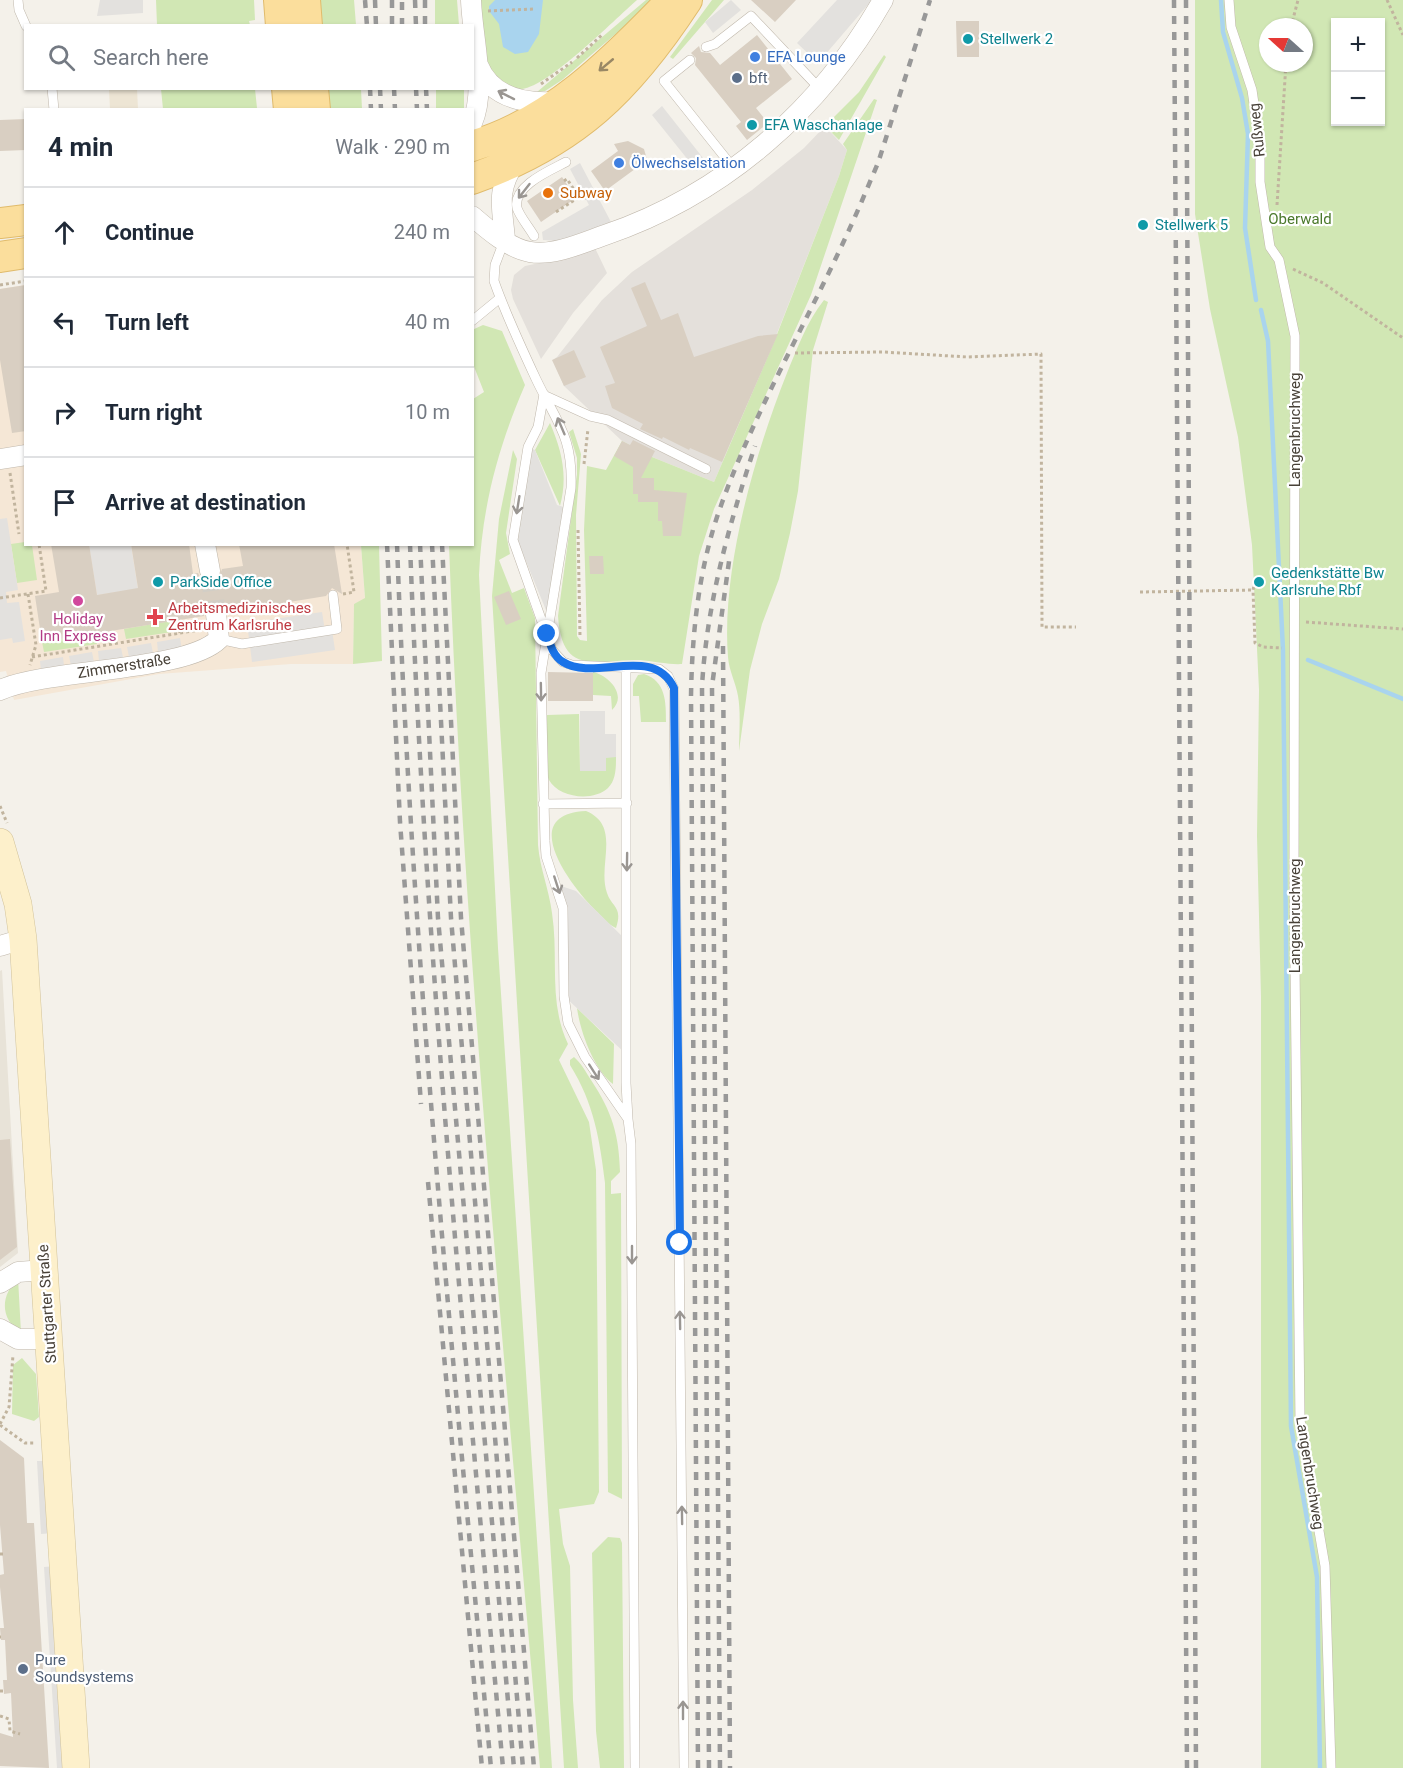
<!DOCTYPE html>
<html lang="en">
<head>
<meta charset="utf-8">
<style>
	:root { --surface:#fff; --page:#f6f6f7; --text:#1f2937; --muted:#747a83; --line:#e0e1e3 }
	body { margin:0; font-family:Roboto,sans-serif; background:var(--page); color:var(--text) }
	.controls { position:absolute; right:18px; top:18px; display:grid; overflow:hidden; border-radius:0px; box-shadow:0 2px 4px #0004 }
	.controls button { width:54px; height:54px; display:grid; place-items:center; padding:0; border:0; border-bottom:2px solid var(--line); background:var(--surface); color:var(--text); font:30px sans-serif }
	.compass { position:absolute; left:1259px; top:18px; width:54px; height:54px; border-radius:50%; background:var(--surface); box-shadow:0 2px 4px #0004; rotate:291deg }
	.stop { position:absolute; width:18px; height:18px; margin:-14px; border:4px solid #1a73e8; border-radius:50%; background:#fff }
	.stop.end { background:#1a73e8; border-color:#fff; box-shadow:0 2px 6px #0008 }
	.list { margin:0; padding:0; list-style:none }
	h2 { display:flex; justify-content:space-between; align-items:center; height:78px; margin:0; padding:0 24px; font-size:26px }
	h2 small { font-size:20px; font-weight:400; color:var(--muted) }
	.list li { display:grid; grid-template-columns:39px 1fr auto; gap:18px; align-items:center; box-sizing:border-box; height:90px; padding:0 24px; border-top:2px solid var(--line) }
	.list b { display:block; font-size:22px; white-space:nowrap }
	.list em { font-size:20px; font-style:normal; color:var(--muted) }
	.icon { flex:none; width:33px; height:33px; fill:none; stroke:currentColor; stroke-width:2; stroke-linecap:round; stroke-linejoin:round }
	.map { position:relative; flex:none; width:1403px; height:1768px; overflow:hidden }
	.search { position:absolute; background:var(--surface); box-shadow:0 2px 4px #0004; left:24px; top:24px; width:450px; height:66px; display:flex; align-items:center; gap:15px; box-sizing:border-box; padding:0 21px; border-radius:0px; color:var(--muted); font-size:22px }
	.panel { position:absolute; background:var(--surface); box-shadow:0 2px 4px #0004; left:24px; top:108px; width:450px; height:438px; border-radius:0px }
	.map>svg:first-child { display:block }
	.residential { fill:#e8e3d8 }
	.commercial { fill:#f5e7d6 }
	.industrial { fill:#e4e0db }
	.education { fill:#ede5d4 }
	.green { fill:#d1e7b4; fill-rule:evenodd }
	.parking { fill:#e3e1de }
	.water { fill:#a9d4ee }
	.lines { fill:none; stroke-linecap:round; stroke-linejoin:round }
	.stream { stroke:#a9d4ee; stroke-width:4.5 }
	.building { fill:#d9cfc2 }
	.street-tunnel { stroke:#d2cec6; stroke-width:20; stroke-dasharray:20 10; stroke-linecap:butt }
	.lane-casing { stroke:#c0b8ac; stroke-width:10 }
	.street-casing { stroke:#c0b8ac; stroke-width:21 }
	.secondary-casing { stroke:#d2c39b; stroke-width:28 }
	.primary-casing { stroke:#e0bb6c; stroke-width:32 }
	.path { stroke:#c1b49e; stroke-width:3; stroke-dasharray:3 3; stroke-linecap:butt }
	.lane { stroke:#fff; stroke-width:9 }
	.street { stroke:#fff; stroke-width:20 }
	.secondary { stroke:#fdf0cb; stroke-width:27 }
	.primary { stroke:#fbde9c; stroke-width:30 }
	.rail { stroke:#989898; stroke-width:4.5; stroke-dasharray:8 8; stroke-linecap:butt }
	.oneway { stroke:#998865 }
	.oneway2 { stroke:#9a9692 }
	.route { stroke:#1a73e8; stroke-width:8 }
	.culture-dot { fill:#0f9aa8; stroke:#fff; stroke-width:2 }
	.shop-dot { fill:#3f7fe0; stroke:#fff; stroke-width:2 }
	.service-dot { fill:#5c6f8a; stroke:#fff; stroke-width:2 }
	.food-dot { fill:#e8710a; stroke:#fff; stroke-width:2 }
	.hotel-dot { fill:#d1479c; stroke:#fff; stroke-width:2 }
	.health-dot { fill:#e0444e; stroke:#fff; stroke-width:2 }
	.labels { text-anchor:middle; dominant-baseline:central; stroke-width:4.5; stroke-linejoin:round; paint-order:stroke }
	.culture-label { font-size:15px; fill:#0d838f; stroke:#fff; text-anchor:start }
	.shop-label { font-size:15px; fill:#366cbe; stroke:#fff; text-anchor:start }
	.service-label { font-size:15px; fill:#4e5e75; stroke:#fff; text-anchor:start }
	.street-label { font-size:15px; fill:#484138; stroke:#fff }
	.food-label { font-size:15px; fill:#c56008; stroke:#fff; text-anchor:start }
	.park-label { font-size:15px; fill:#4b792c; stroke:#fff }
	.health-label { font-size:15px; fill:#be3a42; stroke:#fff; text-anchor:start }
	.hotel-label { font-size:15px; fill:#b23c85; stroke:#fff }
</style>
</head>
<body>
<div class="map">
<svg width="1403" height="1768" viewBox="0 0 1403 1768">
	<rect width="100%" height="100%" fill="#f4f1ea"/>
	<path class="residential" d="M2,970L18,1253L0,1267V971Z"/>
	<path class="commercial" d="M25,285L26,544L361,545L365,599L354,604L353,664H291L159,674L14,700L6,671L0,672V289Z"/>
	<path class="industrial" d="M825,126L847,150L839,176L774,341L714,482L652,457L622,441L564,386L553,360L557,357L602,300L632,272L752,190L804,148Z
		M595,248L607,273L573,313L541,359L513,299L511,290L514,275L525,266L569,257Z"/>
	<path class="education" d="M109,89H137L138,109H110Z"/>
	<path class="green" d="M156,0H254L255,20L249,21L250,25H157Z
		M312,0H354L356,25H314Z
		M435,0H457L459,25H435Z
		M481,0H637C614,20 549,86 522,89C505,91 490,74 485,59C479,42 482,19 481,0Z
		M646,0H655L562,80L545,91L537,92Z
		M712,0H724L673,59L670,57Z
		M1195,0H1403V1768H1261V997L1257,836L1259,690L1252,545L1238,437L1210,309L1195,214ZM1336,22H1380V122H1336ZM1268,27H1304V63H1268Z
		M884,55L886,57L839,140L825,126L859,92Z
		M161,89H255L257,108L264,109H163Z
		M320,89H361L362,109H322Z
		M436,89H464V109H436Z
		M874,99L877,100L811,295L714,509L699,556L682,664C671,665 652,661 640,660C594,660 562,676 558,616L577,474V458L569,432L573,429L581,454L576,515L577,636L580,640L587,641L584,530L587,466L606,470L622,441L652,457L714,482L774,342L839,176L847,150L843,144Z
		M824,300L828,302L813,350L798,491L790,533L779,579L762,624L750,670L739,751C739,734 741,713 738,696C736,683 729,671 728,657C721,570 755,453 787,373C797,349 807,321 824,300Z
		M483,325L502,331L525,385C498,447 482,507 479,575L498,948L552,1768H540C505,1360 464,953 449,545L472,544L473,399L484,392L473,364L472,330Z
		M550,423C562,451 568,476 560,506L535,450Z
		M513,450L517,459L506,533L510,554L499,560L512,593L524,588L535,618L538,845C540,869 549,889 552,913C559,958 548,1002 568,1044L559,1060L589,1122L596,1170L599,1492L594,1504L559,1509L563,1544L570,1566L573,1700L578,1768H564L492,596L499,519Z
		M25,542L26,544L32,545L37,580L17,583L11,544Z
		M361,545H379L382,661L353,664L354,604L365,598Z
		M171,621L172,632L126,639L124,629Z
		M96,633L97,644L44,652L42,642Z
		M593,672C608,675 628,695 612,710L611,696L593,695Z
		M644,674C666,681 666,702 666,722H641L639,696H633V684L638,675Z
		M579,714L580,771L606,757H616C616,768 616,780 608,788C593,802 559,798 549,780C541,763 547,734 547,715Z
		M586,811C622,826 597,865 607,893C612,908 623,906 616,928C608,925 602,916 595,910C571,886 516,814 586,811Z
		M577,1008L614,1044L613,1084C594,1070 580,1031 577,1008Z
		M574,1057C581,1063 586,1072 591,1080C612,1112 619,1134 620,1172L611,1181V1194L621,1193L622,1499L608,1492L605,1183C600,1141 594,1103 570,1065V1060Z
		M18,1278L21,1333C0,1319 0,1296 18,1278Z
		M22,1358L36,1374L39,1417L34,1421L12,1414L13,1365Z
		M608,1537L620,1538L622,1543L624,1768H600L596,1731L592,1553Z"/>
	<path class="parking" d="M100,0H143V13L97,16Z
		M731,0L741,10L713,33L705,22Z
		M837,0H872L818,63L797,43Z
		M662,106L707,163L697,171L652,115Z
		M580,163L611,222L559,241L543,240L542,232L589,205L570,169Z
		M528,447L535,450L557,505L567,508L550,620L514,532Z
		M7,518L18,590L6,592L7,603L19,602L25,641L13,643L12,638L0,640V519Z
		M89,545H131L138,589L97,595Z
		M322,612L325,631L332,630L335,650L252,662L247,623Z
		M180,638L183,656L42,679L40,661L63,657L64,666H71L69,656L92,652L94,662L99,661L98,651L121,648L123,657H129L127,647L151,643L153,653L158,652L157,642Z
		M580,711H605V734H616V757L606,758V771H580Z
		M558,885L576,891L626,940V1054L564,996Z
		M37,1461H49L54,1533L41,1534Z
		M56,1566L69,1768H57L44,1567Z"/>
	<path class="water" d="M495,0H543L539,34L528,52L515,54L503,47L499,24L489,11V6Z"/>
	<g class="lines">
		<path class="stream" d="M1221,0L1223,32L1242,98L1248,134L1245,228L1256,300
			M1261,310L1268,341L1283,650L1291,1426L1317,1577L1320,1768
			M1308,660L1403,699"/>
	</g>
	<path class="building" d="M751,0H796L775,22Z
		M956,21H979V57H957Z
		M757,35L792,79L756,108L768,123L747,140L736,126L741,122L695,65L696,58L691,53L699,46L701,52L710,53L720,65Z
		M26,119V150L0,151V120Z
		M628,141L644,149L649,167L635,169L605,191L591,171L618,151L614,144Z
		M562,177L576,198L541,222L527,201Z
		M645,282L661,320L678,313L694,357L758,336L778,334L722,462L690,448L689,450L663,437L662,439L640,429L643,424L612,408L605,386L615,383L600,347L647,326L631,288Z
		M26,285V431L12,433L0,360V289Z
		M574,350L586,377L564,386L552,360Z
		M633,440L655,451L641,478H654V490L687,493L681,536H663L662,521H658V502H638V494H633V467L614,456L622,441L630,445Z
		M51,544H89L97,595L138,588L131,544H189L193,574L198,573L201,579L212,583L218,580L222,569L243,566L239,544H334L342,594L332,588L326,596L228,612L221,603L214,602L205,609L204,616L42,642L35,596L59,592Z
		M589,556H603L604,574H590Z
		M509,591L521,619L506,625L494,597Z
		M548,672L593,673V701H548Z
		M10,1139L17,1247L0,1260V1140Z
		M0,1440L24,1458L27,1523H34L49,1768L0,1766V1733L13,1737L11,1693L4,1694L3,1680H7L5,1640H1L0,1628H4L0,1587V1575L4,1574L0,1525Z"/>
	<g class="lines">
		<path class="street-tunnel" d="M210,571L216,614"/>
		<g class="lane-casing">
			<path id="lane" d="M18,0L19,10L26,26
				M1229,0L1231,27L1252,90L1260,145V182L1270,247L1279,260L1295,336L1294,874L1300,1420L1325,1566L1331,1768
				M706,47L715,44L751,16L820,89
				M690,60L664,81L735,170
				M52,88L54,110
				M534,236C529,227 520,217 517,208C512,186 551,170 566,162
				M504,241L495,265L494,281C506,315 521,347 536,379C557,423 573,436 571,488L541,673L545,841L546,856L563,908L564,996L568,1023L585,1057L628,1119L631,1144L635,1768
				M472,321L500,298
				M544,394L538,427L528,447L513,540L552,650L563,662L572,665L659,669L668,676L674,689L684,1768
				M546,396L590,416L608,420L706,469
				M219,639L242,644L337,629L333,595
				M626,667V1083L628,1119
				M543,804L627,803"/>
		</g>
		<g class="street-casing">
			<path id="street" d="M471,0C472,36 487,90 472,123
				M478,65C491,98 524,104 556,102
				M472,216C487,229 510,249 530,252C554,256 582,243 605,235C725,194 821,109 883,0
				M505,239C502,205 496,192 515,162
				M0,459L26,455
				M205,544L210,571
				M0,690C51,668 186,672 219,639L216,614
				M0,946L23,939
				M0,1283L18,1272L44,1270
				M0,1329L18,1339H49"/>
		</g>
		<g class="secondary-casing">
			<path id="secondary" d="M0,842L18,904L23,939L76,1768"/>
		</g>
		<g class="primary-casing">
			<path id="primary" d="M279,0L281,26
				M305,0L307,26
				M287,88L289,110
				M313,88L315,110
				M472,146C551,123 612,62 667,5
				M472,179C575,142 628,90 687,0
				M0,223L26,220
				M0,257L26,253"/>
		</g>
		<path class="path" d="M1387,0L1403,35
			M488,11L534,9
			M1291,27L1298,0
			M577,58L603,34
			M541,84L572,62
			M564,181L567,179L579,197L587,198
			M1277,205L1286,63
			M556,212L579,197
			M1293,269L1323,283L1403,338
			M0,285L26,281
			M795,353L883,352L968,357L1041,354L1042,627H1076
			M584,464L588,429
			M10,473L19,534
			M578,530L580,636
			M1255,581L1253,590L1255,643L1263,647L1282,648
			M1140,592L1253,590
			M28,594L36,645L30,665
			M343,594L354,592L347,544
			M0,598L46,591L39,544
			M178,620L180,633
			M1306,622L1403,629
			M32,657L199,630
			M0,806L7,823
			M0,1424L9,1407L13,1355
			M0,1425L25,1443H34
			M0,1554H3
			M0,1637H1
			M0,1691H4
			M0,1716L9,1719L10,1731L20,1734"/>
		<use href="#lane" class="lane"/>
		<use href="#street" class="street"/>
		<use href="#secondary" class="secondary"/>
		<use href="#primary" class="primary"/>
		<path class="rail" d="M365,0L367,26
			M375,0L376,26
			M392,0V26
			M415,0L416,26
			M425,0V26
			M1174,0L1187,1768
			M1186,0L1196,1768
			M402,26V0
			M370,88L371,110
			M380,88L381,110
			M394,88L395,110
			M416,88L417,110
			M426,88L427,110
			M387,544L400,822L421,1104
			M397,544C412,954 453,1360 491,1768
			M410,544C425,953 466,1361 503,1768
			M420,544L438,918L514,1768
			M432,544L451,918L523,1768
			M442,544L461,918L534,1768
			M723,646L730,1768
			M428,1182L482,1768
			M698,1768L691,696C692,635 698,575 717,517C754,408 816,308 861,203L878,163L930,0
			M709,1768L702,686C707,602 729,525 755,446
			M720,1768L712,686L730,554"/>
	</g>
	<defs><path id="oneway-shaft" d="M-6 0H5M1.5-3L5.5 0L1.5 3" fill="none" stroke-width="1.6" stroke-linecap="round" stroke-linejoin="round" transform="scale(1.5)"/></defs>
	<use class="oneway" href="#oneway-shaft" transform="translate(606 65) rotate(140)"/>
	<g class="oneway2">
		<use href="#oneway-shaft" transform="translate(506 95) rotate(-153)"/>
		<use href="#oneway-shaft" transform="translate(524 191) rotate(128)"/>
		<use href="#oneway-shaft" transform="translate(561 426) rotate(-113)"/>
		<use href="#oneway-shaft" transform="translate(518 505) rotate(99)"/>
		<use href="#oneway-shaft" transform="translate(541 692) rotate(89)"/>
		<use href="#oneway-shaft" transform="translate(627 862) rotate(91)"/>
		<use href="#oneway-shaft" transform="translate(557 885) rotate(72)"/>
		<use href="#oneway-shaft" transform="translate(594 1072) rotate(57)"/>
		<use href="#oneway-shaft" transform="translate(632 1255) rotate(90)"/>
		<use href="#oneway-shaft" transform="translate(680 1320) rotate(-91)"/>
		<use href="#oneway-shaft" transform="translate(682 1515) rotate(-91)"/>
		<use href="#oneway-shaft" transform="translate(683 1710) rotate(-90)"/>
	</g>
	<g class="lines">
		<path class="route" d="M547,634C550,644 553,656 563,662C595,682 653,644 674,688L680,1243"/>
	</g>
	<g class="culture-dot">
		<circle cx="968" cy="39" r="6"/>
		<circle cx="752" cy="125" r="6"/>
		<circle cx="1143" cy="225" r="6"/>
		<circle cx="158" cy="582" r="6"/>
		<circle cx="1259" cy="582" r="6"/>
	</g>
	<g class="shop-dot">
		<circle cx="755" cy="57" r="6"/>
		<circle cx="619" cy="163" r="6"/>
	</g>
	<g class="service-dot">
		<circle cx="737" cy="78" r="6"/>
		<circle cx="23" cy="1669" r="6"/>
	</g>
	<circle class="food-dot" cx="548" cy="193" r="6"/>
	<circle class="hotel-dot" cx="78" cy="601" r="6"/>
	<path class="health-dot" d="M152 608h6v6h6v6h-6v6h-6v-6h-6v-6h6z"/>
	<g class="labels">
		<g class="culture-label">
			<text x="980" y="39">Stellwerk 2</text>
			<text x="764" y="125">EFA Waschanlage</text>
			<text x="1155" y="225">Stellwerk 5</text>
			<text x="1271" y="573">Gedenkstätte Bw<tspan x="1271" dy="17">Karlsruhe Rbf</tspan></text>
			<text x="170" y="582">ParkSide Office</text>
		</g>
		<g class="shop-label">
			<text x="767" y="57">EFA Lounge</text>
			<text x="631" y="163">Ölwechselstation</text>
		</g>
		<g class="service-label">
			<text x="749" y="78">bft</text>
			<text x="35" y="1660">Pure<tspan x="35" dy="17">Soundsystems</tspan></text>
		</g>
		<g class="street-label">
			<text transform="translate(1257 130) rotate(-96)">Rußweg</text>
			<text transform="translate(1295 430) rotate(-90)">Langenbruchweg</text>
			<text transform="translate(124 666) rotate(-9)">Zimmerstraße</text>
			<text transform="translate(1295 916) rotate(-90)">Langenbruchweg</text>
			<text transform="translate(47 1304) rotate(-94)">Stuttgarter Straße</text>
			<text transform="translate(1310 1473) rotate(81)">Langenbruchweg</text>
		</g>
		<g class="food-label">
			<text x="560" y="193">Subway</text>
		</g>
		<g class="park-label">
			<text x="1300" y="219">Oberwald</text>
		</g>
		<g class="health-label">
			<text x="168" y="608">Arbeitsmedizinisches<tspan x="168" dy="17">Zentrum Karlsruhe</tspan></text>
		</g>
		<g class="hotel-label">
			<text x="78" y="619">Holiday<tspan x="78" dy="17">Inn Express</tspan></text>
		</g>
	</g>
</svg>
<div class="controls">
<button>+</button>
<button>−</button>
</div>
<svg class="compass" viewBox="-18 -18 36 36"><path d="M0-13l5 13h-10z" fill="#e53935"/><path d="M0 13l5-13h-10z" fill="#747a83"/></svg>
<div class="stop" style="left:680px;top:1243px"></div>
<div class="stop end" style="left:547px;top:634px"></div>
<div class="search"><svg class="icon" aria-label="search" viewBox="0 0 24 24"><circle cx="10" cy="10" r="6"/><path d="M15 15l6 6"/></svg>Search here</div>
<section class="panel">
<h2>4 min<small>Walk · 290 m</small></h2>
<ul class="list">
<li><svg class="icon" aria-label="ahead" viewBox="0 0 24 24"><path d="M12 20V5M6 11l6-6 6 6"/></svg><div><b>Continue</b></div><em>240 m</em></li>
<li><svg class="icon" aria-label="left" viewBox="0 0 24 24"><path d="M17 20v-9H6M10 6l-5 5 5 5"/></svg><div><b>Turn left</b></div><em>40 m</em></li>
<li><svg class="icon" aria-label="right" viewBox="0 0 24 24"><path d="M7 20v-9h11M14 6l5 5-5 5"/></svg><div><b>Turn right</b></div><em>10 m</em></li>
<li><svg class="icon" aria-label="arrive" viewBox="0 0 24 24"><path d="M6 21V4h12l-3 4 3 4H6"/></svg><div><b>Arrive at destination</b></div></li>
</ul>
</section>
</div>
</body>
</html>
